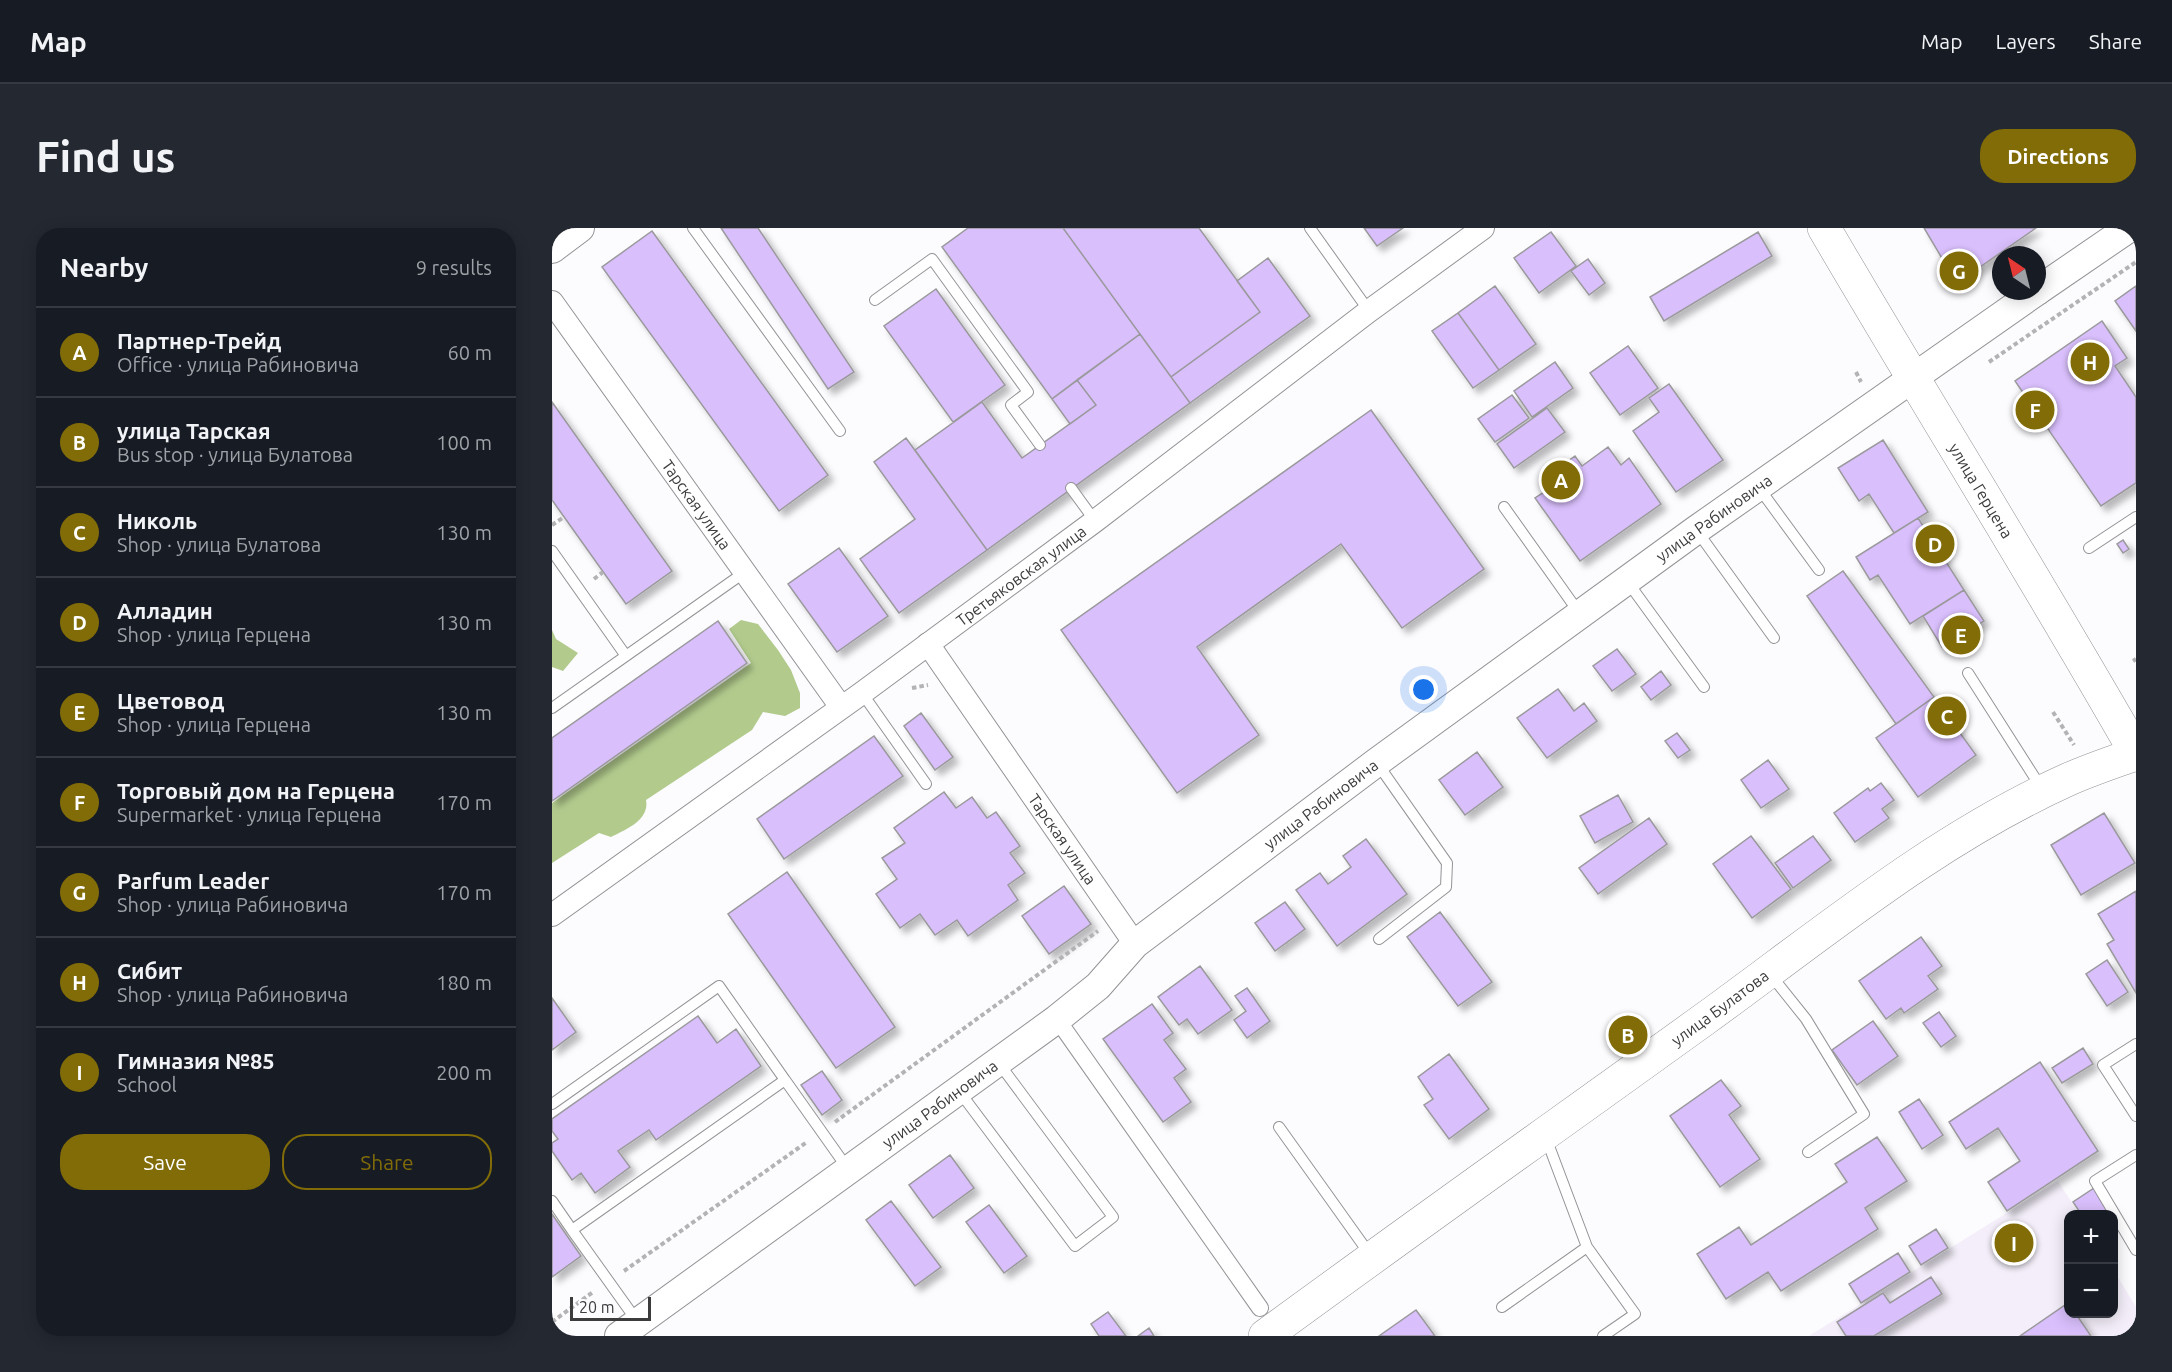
<!DOCTYPE html>
<html lang="en">
<head>
<meta charset="utf-8">
<style>
	:root { --surface:#171b24; --page:#242831; --text:#f1f3f6; --muted:#9ea1a6; --line:#363941; --accent:#816c08 }
	body { margin:0; font-family:Ubuntu,sans-serif; background:var(--page); color:var(--text) }
	.controls { position:absolute; right:18px; bottom:18px; display:grid; overflow:hidden; border-radius:12px; box-shadow:0 3px 15px #0003 }
	.controls button { width:54px; height:54px; display:grid; place-items:center; padding:0; border:0; border-bottom:2px solid var(--line); background:var(--surface); color:var(--text); font:30px sans-serif }
	.compass { position:absolute; left:1440px; top:18px; width:54px; height:54px; border-radius:50%; background:var(--surface); box-shadow:0 3px 15px #0003; rotate:325deg }
	.scale { position:absolute; left:18px; bottom:15px; width:81px; box-sizing:border-box; padding-left:6px; border:3px solid #3c3c3d; border-top:0; font-size:16px; line-height:21px; white-space:nowrap; color:#3c3c3d; -webkit-text-stroke:4px #fcfbfe; paint-order:stroke }
	.you { position:absolute; left:872px; top:462px; width:21px; height:21px; margin:-15px; border:4px solid #fff; border-radius:50%; background:#1a73e8; box-shadow:0 0 0 9px #1a73e833 }
	.badge { display:grid; place-items:center; width:39px; height:39px; border-radius:50%; background:var(--accent); color:#fff; font-size:20px; font-weight:700 }
	.pin { position:absolute; translate:-50% -50%; border:3px solid #fff; box-shadow:0 2px 6px #0006 }
	.list { margin:0; padding:0; list-style:none }
	h2 { display:flex; justify-content:space-between; align-items:center; height:78px; margin:0; padding:0 24px; font-size:26px }
	h2 small { font-size:20px; font-weight:400; color:var(--muted) }
	.list li { display:grid; grid-template-columns:39px 1fr auto; gap:18px; align-items:center; box-sizing:border-box; height:90px; padding:0 24px; border-top:2px solid var(--line) }
	.list b { display:block; font-size:22px; white-space:nowrap }
	.list p { margin:0; font-size:20px; white-space:nowrap; color:var(--muted) }
	.list em { font-size:20px; font-style:normal; color:var(--muted) }
	.actions { display:flex; gap:12px; padding:18px 24px }
	.actions a { flex:1; padding:14px 0; border:2px solid var(--accent); border-radius:24px; text-align:center; font-size:21px; color:var(--accent) }
	.actions .main { background:var(--accent); color:#fff }
	.map { position:relative; flex:none; width:1584px; height:1108px; overflow:hidden; border-radius:24px }
	header { display:flex; align-items:center; gap:36px; box-sizing:border-box; height:84px; padding:0 30px; background:var(--surface); border-bottom:2px solid var(--line) }
	header strong { font-size:28px }
	nav { display:flex; gap:33px; margin-inline-start:auto; font-size:21px }
	.intro { display:flex; align-items:center; justify-content:space-between; box-sizing:border-box; height:144px; padding:0 36px }
	h1 { margin:0; font-size:42px }
	.button { padding:15px 27px; border-radius:24px; background:var(--accent); color:#fff; font-size:21px; font-weight:700 }
	main { display:flex; gap:36px; padding:0 36px }
	aside { flex:1; background:var(--surface); border-radius:24px; box-shadow:0 3px 15px #0003 }
	.map>svg:first-child { display:block }
	.built { fill:#f3eef9 }
	.forest { fill:#b2cb8d }
	.building { fill:#d9bffc; stroke:#9a999c; stroke-width:1.5; filter:url(#shadow) }
	.lines { fill:none; stroke-linecap:round; stroke-linejoin:round }
	.service-casing { stroke:#949396; stroke-width:12 }
	.pedestrian-casing { stroke:#949396; stroke-width:18 }
	.minor-casing { stroke:#949396; stroke-width:24 }
	.tertiary-casing { stroke:#949396; stroke-width:30 }
	.primary-casing { stroke:#949396; stroke-width:34 }
	.path { stroke:#b3b2b4; stroke-width:4; stroke-dasharray:4.5 3; stroke-linecap:butt }
	.service { stroke:#fff; stroke-width:10 }
	.pedestrian { stroke:#fff; stroke-width:16 }
	.minor { stroke:#fff; stroke-width:22 }
	.tertiary { stroke:#fff; stroke-width:28 }
	.primary { stroke:#fff; stroke-width:33 }
	.labels { text-anchor:middle; dominant-baseline:central; stroke-width:4.5; stroke-linejoin:round; paint-order:stroke }
	.street-label { font-size:16px; fill:#3c3c3d; stroke:#fcfbfe }
</style>
</head>
<body>
<header>
<strong>Map</strong>
<nav><a>Map</a><a>Layers</a><a>Share</a></nav>
</header>
<div class="intro"><h1>Find us</h1><a class="button">Directions</a></div>
<main>
<aside>
<h2>Nearby<small>9 results</small></h2>
<ul class="list">
<li><span class="badge">A</span><div><b>Партнер-Трейд</b><p>Office · улица Рабиновича</p></div><em>60 m</em></li>
<li><span class="badge">B</span><div><b>улица Тарская</b><p>Bus stop · улица Булатова</p></div><em>100 m</em></li>
<li><span class="badge">C</span><div><b>Николь</b><p>Shop · улица Булатова</p></div><em>130 m</em></li>
<li><span class="badge">D</span><div><b>Алладин</b><p>Shop · улица Герцена</p></div><em>130 m</em></li>
<li><span class="badge">E</span><div><b>Цветовод</b><p>Shop · улица Герцена</p></div><em>130 m</em></li>
<li><span class="badge">F</span><div><b>Торговый дом на Герцена</b><p>Supermarket · улица Герцена</p></div><em>170 m</em></li>
<li><span class="badge">G</span><div><b>Parfum Leader</b><p>Shop · улица Рабиновича</p></div><em>170 m</em></li>
<li><span class="badge">H</span><div><b>Сибит</b><p>Shop · улица Рабиновича</p></div><em>180 m</em></li>
<li><span class="badge">I</span><div><b>Гимназия №85</b><p>School</p></div><em>200 m</em></li>
</ul>
<div class="actions"><a class="main">Save</a><a>Share</a></div>
</aside>
<div class="map">
<svg width="1584" height="1108" viewBox="0 0 1584 1108">
	<defs>
		<filter id="shadow"><feDropShadow dx="5.5" dy="5.5" stdDeviation="3" flood-color="#0004"/></filter>
	</defs>
	<rect width="100%" height="100%" fill="#fcfbfe"/>
	<path class="built" d="M1506,953L1527,986H1516V1086H1562V1043L1584,1079V1108H1257Z"/>
	<path class="forest" d="M189,392L206,396L226,422L239,442L248,465V480L233,488L211,484L200,502L94,572C98,592 73,602 59,609L47,605L0,635V575L199,435L177,401Z
		M0,402L4,411L26,425L11,443L0,439Z"/>
	<path class="building" d="M169,0H206L302,144L276,161Z
		M416,0H511L588,106L500,171L390,19Z
		M511,0H647L708,84L619,149Z
		M812,0H851L825,18Z
		M1372,0H1484L1418,46L1397,42Z
		M100,3L276,247L227,283L50,39Z
		M999,4L1024,38L987,65L962,30Z
		M1206,4L1220,28L1112,93L1098,69Z
		M716,30L758,88L638,175L619,149L708,84L685,53Z
		M1036,31L1053,55L1037,67L1019,43Z
		M943,58L984,116L947,142L906,85Z
		M1584,58V103L1563,73Z
		M384,61L453,157L401,194L332,98Z
		M906,85L947,142L921,160L880,103Z
		M1550,93L1575,130L1563,138L1584,169V255L1549,278L1463,153Z
		M588,106L638,175L435,322L363,222L430,174L470,230L544,177L525,152Z
		M1076,118L1106,160L1068,187L1038,145Z
		M1003,134L1021,160L980,189L962,163Z
		M525,152L544,177L518,196L500,171Z
		M1117,156L1171,232L1124,264L1081,203L1107,184L1097,170Z
		M960,167L977,190L943,214L926,191Z
		M0,174L120,343L74,376L0,272Z
		M995,180L1013,204L962,240L945,216Z
		M819,182L932,341L850,400L789,316L645,419L707,507L625,565L509,402Z
		M354,210L435,322L347,385L308,331L363,291L322,234Z
		M1331,212L1376,284L1342,305L1317,266L1307,273L1286,240Z
		M1056,219L1069,237L1077,230L1109,276L1028,333L983,270L998,260L991,251L1023,228L1030,238Z
		M1366,290L1412,362L1358,396L1326,347L1318,352L1304,329Z
		M1571,312L1577,321L1571,325L1565,316Z
		M287,320L336,388L285,424L236,356Z
		M1291,343L1382,469L1344,496L1255,368Z
		M1412,362L1432,393L1390,419L1371,388Z
		M166,393L195,435L0,573V510Z
		M1065,421L1084,446L1060,463L1041,438Z
		M1109,443L1119,457L1099,472L1089,459Z
		M1006,461L1022,483L1032,475L1045,493L995,530L965,490Z
		M1382,469L1424,527L1366,569L1324,510Z
		M369,485L401,529L383,542L352,498Z
		M1125,505L1138,522L1126,530L1113,513Z
		M322,508L351,548L232,631L205,591Z
		M925,524L951,559L913,587L887,552Z
		M1216,532L1237,561L1209,580L1189,552Z
		M1329,555L1342,572L1330,581L1337,590L1303,614L1282,585L1316,560L1318,563Z
		M392,564L404,580L420,569L435,590L444,584L468,618L458,625L473,645L456,657L466,672L416,708L405,692L383,707L368,686L348,700L324,666L345,651L330,630L353,615L342,600Z
		M1066,567L1081,594L1043,615L1028,588Z
		M1552,585L1583,635L1529,667L1499,617Z
		M1097,590L1115,616L1046,666L1027,640Z
		M1199,608L1239,661L1200,690L1161,636Z
		M1261,608L1279,632L1241,660L1223,635Z
		M814,611L855,666L785,718L744,662L768,645L776,656L799,639L791,628Z
		M235,644L343,799L284,840L176,686Z
		M512,658L539,696L497,726L470,688Z
		M1584,663V765L1555,716L1562,712L1546,686Z
		M733,674L753,701L723,723L703,695Z
		M888,684L940,754L906,778L855,709Z
		M1369,709L1390,738L1376,748L1386,761L1352,785L1349,780L1334,791L1307,753Z
		M1555,732L1576,764L1555,778L1534,746Z
		M648,738L680,782L646,806L635,791L627,797L606,769Z
		M695,760L718,793L695,810L682,792L694,783L683,768Z
		M0,770L24,804L0,822Z
		M600,776L621,805L612,812L634,841L622,850L639,874L611,894L551,811Z
		M1387,784L1404,808L1389,819L1371,795Z
		M146,788L165,815L184,801L209,838L104,912L97,902L66,923L78,939L43,965L29,945L20,952L0,923V915L6,911L0,903V891Z
		M1321,793L1346,828L1305,857L1280,822Z
		M1531,820L1541,836L1510,855L1500,840Z
		M897,826L937,881L897,911L872,877L881,871L866,849Z
		M1488,834L1546,923L1455,983L1436,954L1468,933L1446,900L1414,921L1397,894Z
		M270,843L290,872L270,887L249,857Z
		M1169,852L1189,878L1177,887L1208,931L1168,959L1118,888Z
		M1367,871L1391,907L1370,921L1347,884Z
		M1325,909L1355,953L1313,980L1326,1001L1229,1063L1216,1044L1174,1071L1145,1026L1187,999L1199,1017L1295,954L1283,936Z
		M398,927L422,960L381,990L357,957Z
		M1542,960L1557,984L1553,986H1529L1521,974Z
		M339,973L389,1039L363,1058L314,992Z
		M437,977L475,1028L452,1045L414,994Z
		M0,986L29,1028L0,1049Z
		M1384,1001L1396,1020L1369,1037L1357,1018Z
		M1346,1025L1358,1044L1309,1075L1297,1056Z
		M1379,1049L1390,1066L1322,1108H1294L1285,1094L1331,1065L1338,1075Z
		M1516,1075V1086H1524L1539,1108H1468Z
		M864,1082L883,1108H827Z
		M556,1084L574,1108H547L539,1096Z
		M597,1100L602,1108H586Z"/>
	<g class="lines">
		<g class="service-casing">
			<path id="service" d="M141,0L288,203
				M758,0L817,83
				M323,72L380,31L476,164L459,177L488,217
				M519,260L543,293
				M1207,260L1267,342
				M952,279L1028,386
				M1145,303L1222,410
				M1537,320L1584,289
				M0,323L74,428
				M1075,353L1152,459
				M1416,445L1490,561
				M310,465L374,556
				M0,480L193,344
				M825,535L895,635L894,659L827,711
				M1218,746L1254,791L1312,886L1256,924
				M1584,816L1551,837L1584,888
				M407,863L523,1018L561,989L446,834
				M0,876L167,758L233,852
				M727,899L819,1028
				M994,910L1035,1019L1083,1086L1051,1108
				M1584,927L1543,953L1584,1022
				M0,973L20,1002
				M950,1079L1035,1019
				M85,1093L20,1002L233,852L296,941"/>
		</g>
		<g class="pedestrian-casing">
			<path id="pedestrian" d="M505,791L708,1080"/>
		</g>
		<g class="minor-casing">
			<g id="minor">
				<path id="s1" d="M0,74L289,479"/>
				<path id="s2" d="M376,416L583,716"/>
				<path id="s3" d="M0,687L310,465L543,293L817,83L931,0"/>
			</g>
		</g>
		<g class="tertiary-casing">
			<g id="tertiary">
				<path d="M0,21L28,0"/>
				<path d="M1485,63L1577,0"/>
				<path id="s4" d="M67,1108L505,791L546,758L583,716L825,534L1144,302L1485,63"/>
			</g>
		</g>
		<g class="primary-casing">
			<g id="primary">
				<path id="s5" d="M1272,0C1375,176 1483,348 1584,525"/>
				<path id="s6" d="M713,1108C859,1001 1007,896 1154,790C1270,706 1384,611 1515,552C1537,542 1561,534 1584,526"/>
			</g>
		</g>
		<path class="path" d="M1437,134L1584,34
			M1304,144L1309,154
			M0,297L12,289
			M42,351L51,344
			M1581,433L1584,431
			M360,460L376,457
			M1501,484L1522,517
			M283,894L546,703
			M72,1043L255,914
			M0,1094L41,1064"/>
		<use href="#service" class="service"/>
		<use href="#pedestrian" class="pedestrian"/>
		<use href="#minor" class="minor"/>
		<use href="#tertiary" class="tertiary"/>
		<use href="#primary" class="primary"/>
	</g>
	<g class="labels">
		<g class="street-label">
			<text stroke="none"><textPath href="#s5" startOffset="306">улица Герцена</textPath></text>
			<text stroke="none"><textPath href="#s1" startOffset="249">Тарская улица</textPath></text>
			<text stroke="none"><textPath href="#s4" startOffset="1368">улица Рабиновича</textPath></text>
			<text stroke="none"><textPath href="#s3" startOffset="579">Третьяковская улица</textPath></text>
			<text stroke="none"><textPath href="#s4" startOffset="882">улица Рабиновича</textPath></text>
			<text stroke="none"><textPath href="#s2" startOffset="237">Тарская улица</textPath></text>
			<text stroke="none"><textPath href="#s6" startOffset="561">улица Булатова</textPath></text>
			<text stroke="none"><textPath href="#s4" startOffset="396">улица Рабиновича</textPath></text>
		</g>
	</g>
</svg>
<div class="controls">
<button>+</button>
<button>−</button>
</div>
<svg class="compass" viewBox="-18 -18 36 36"><path d="M0-13l5 13h-10z" fill="#e53935"/><path d="M0 13l5-13h-10z" fill="#9ea1a6"/></svg>
<div class="scale">20 m</div>
<div class="you"></div>
<div class="pin badge" style="left:1009px;top:252px">A</div>
<div class="pin badge" style="left:1076px;top:807px">B</div>
<div class="pin badge" style="left:1395px;top:488px">C</div>
<div class="pin badge" style="left:1383px;top:316px">D</div>
<div class="pin badge" style="left:1409px;top:407px">E</div>
<div class="pin badge" style="left:1483px;top:182px">F</div>
<div class="pin badge" style="left:1407px;top:43px">G</div>
<div class="pin badge" style="left:1538px;top:134px">H</div>
<div class="pin badge" style="left:1462px;top:1015px">I</div>
</div>
</main>
</body>
</html>
